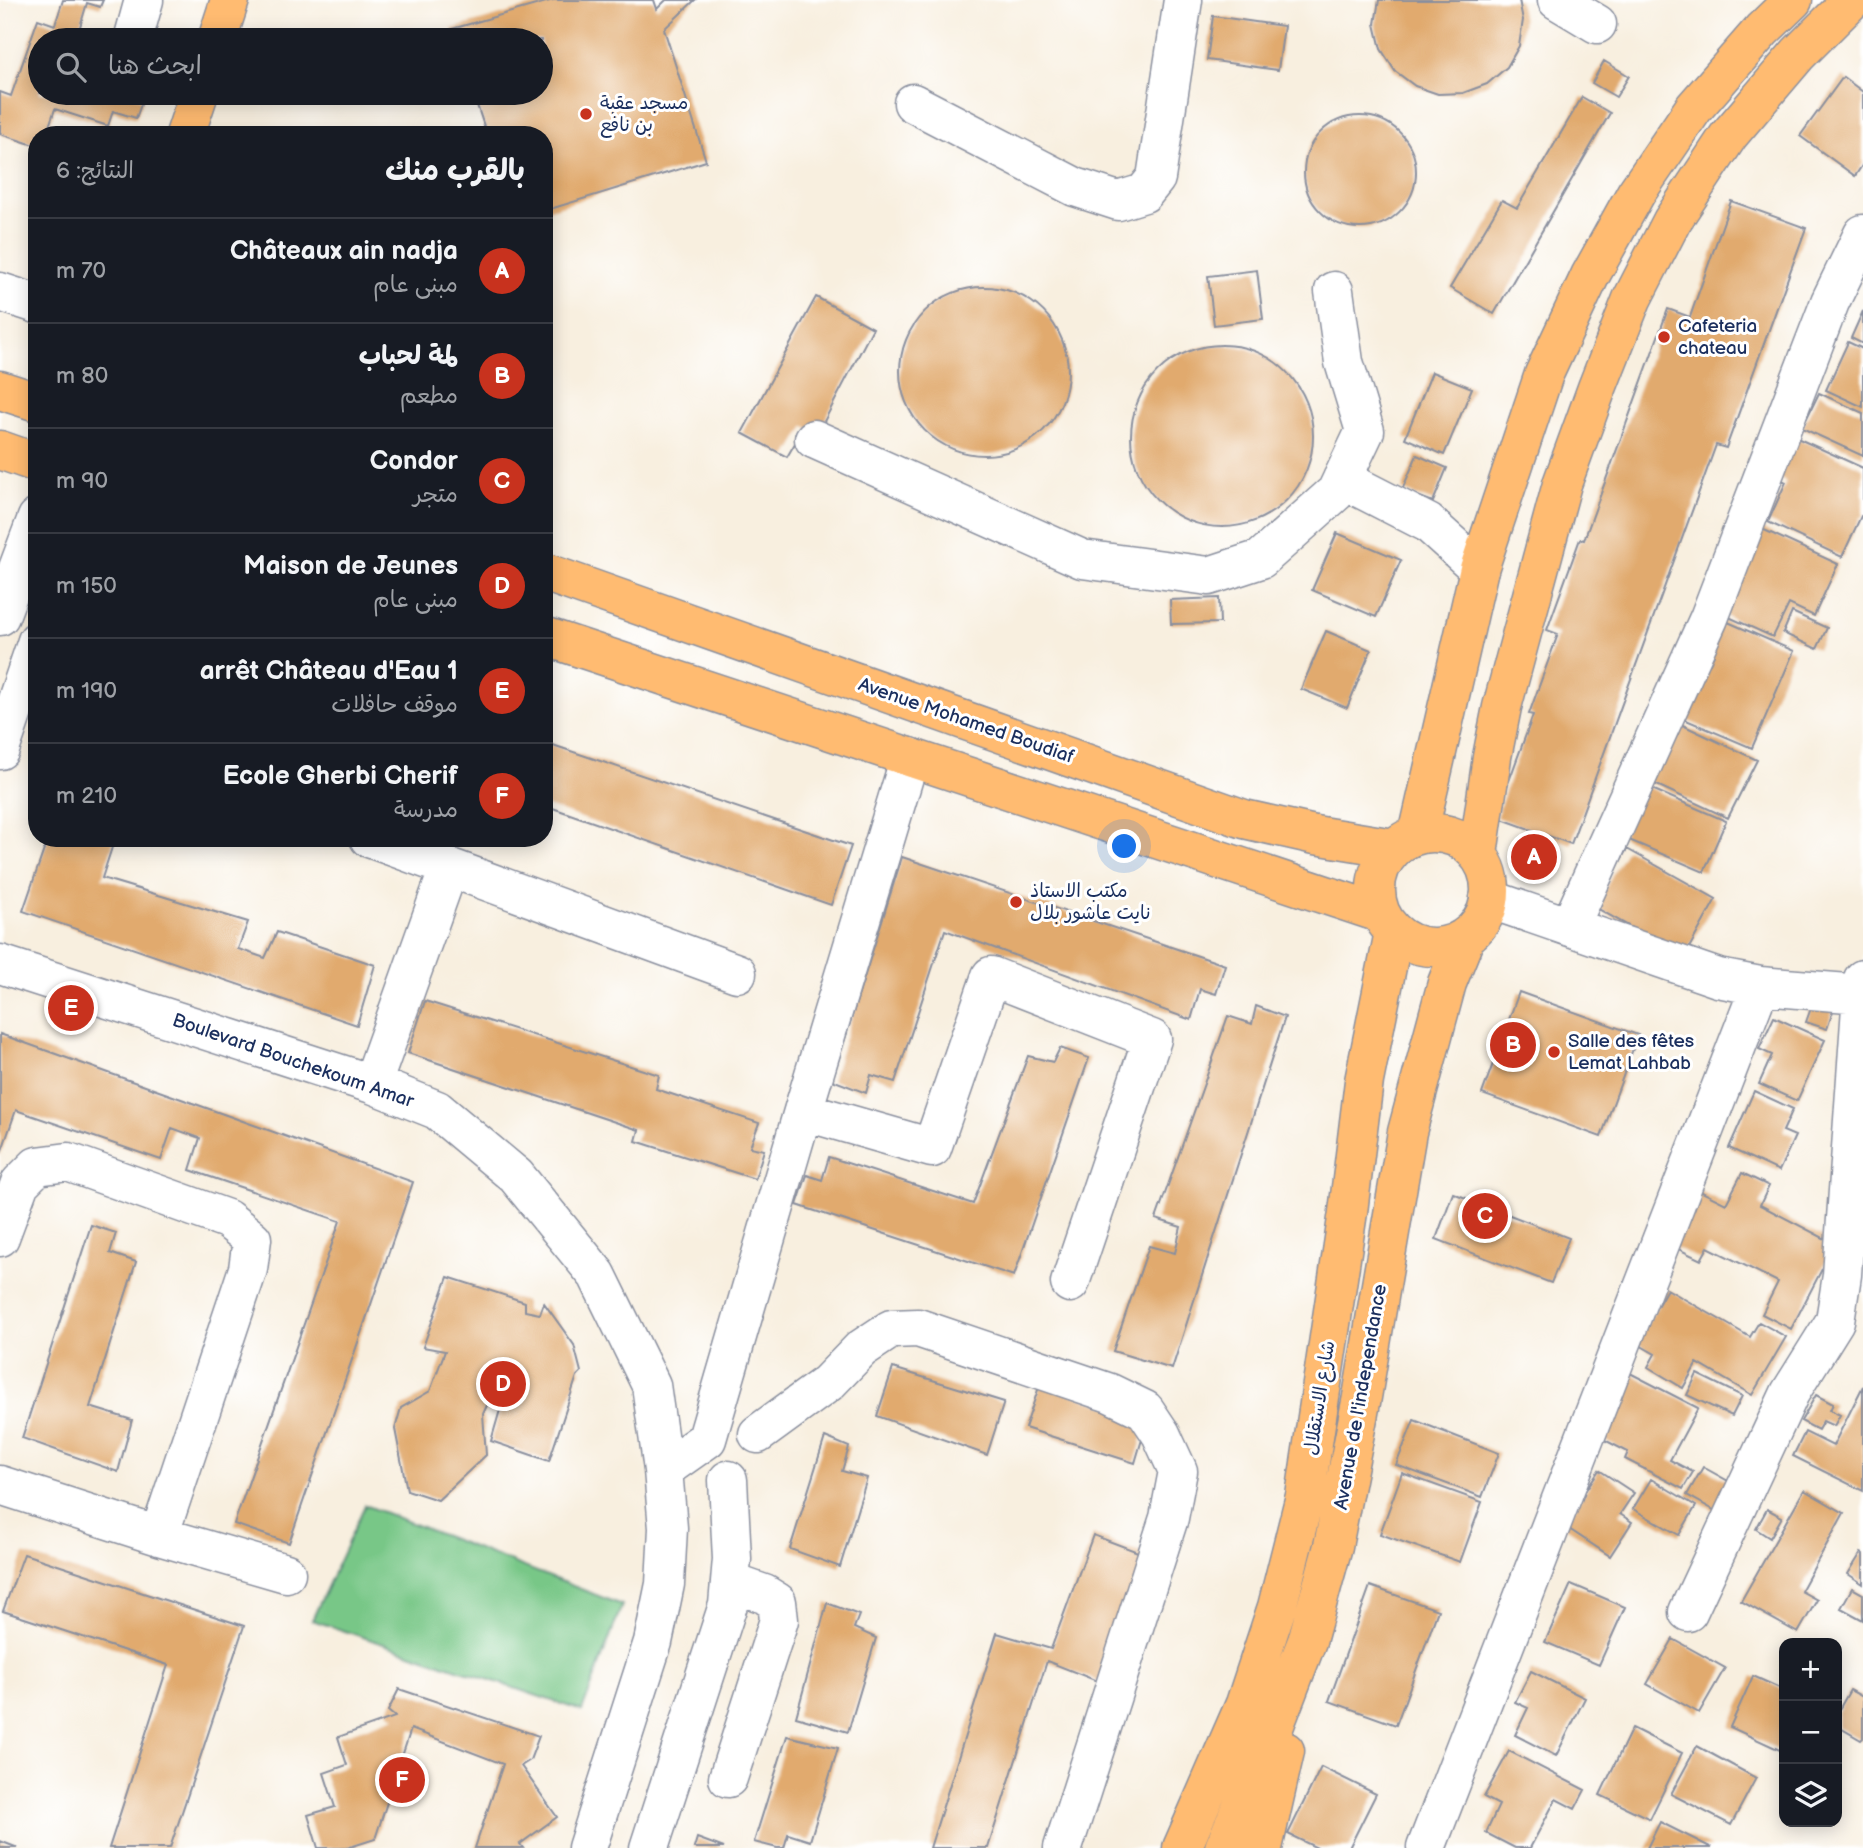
<!DOCTYPE html>
<html lang="ar">
<head>
<meta charset="utf-8">
<style>
	:root { --surface:#171b24; --page:#242831; --text:#f1f3f6; --muted:#9ea1a6; --line:#363941; --accent:#c8321e }
	body { margin:0; font-family:"Balsamiq Sans","Playpen Sans Arabic",sans-serif; background:var(--page); color:var(--text); direction:rtl }
	.controls { position:absolute; right:21px; bottom:21px; display:grid; overflow:hidden; border-radius:14px; box-shadow:0 4px 18px #0003 }
	.controls button { width:63px; height:63px; display:grid; place-items:center; padding:0; border:0; border-bottom:2px solid var(--line); background:var(--surface); color:var(--text); font:35px sans-serif }
	.you { position:absolute; left:1125px; top:847px; width:24px; height:24px; margin:-18px; border:5px solid #fff; border-radius:50%; background:#1a73e8; box-shadow:0 0 0 10px #1a73e833 }
	.badge { display:grid; place-items:center; width:46px; height:46px; border-radius:50%; background:var(--accent); color:#fff; font-size:23px; font-weight:700 }
	.pin { position:absolute; translate:-50% -50%; border:4px solid #fff; box-shadow:0 2px 7px #0006 }
	.list { margin:0; padding:0; list-style:none }
	h2 { display:flex; justify-content:space-between; align-items:center; height:91px; margin:0; padding:0 28px; font-size:30px }
	h2 small { font-size:23px; font-weight:400; color:var(--muted) }
	.list li { display:grid; grid-template-columns:46px 1fr auto; gap:21px; align-items:center; box-sizing:border-box; height:105px; padding:0 28px; border-top:2px solid var(--line) }
	.list b { display:block; font-size:26px; white-space:nowrap }
	.list p { margin:0; font-size:23px; white-space:nowrap; color:var(--muted) }
	.list em { font-size:23px; font-style:normal; color:var(--muted) }
	.icon { flex:none; width:38px; height:38px; fill:none; stroke:currentColor; stroke-width:2; stroke-linecap:round; stroke-linejoin:round }
	.map { position:relative; flex:none; width:1863px; height:1848px; overflow:hidden; direction:ltr }
	.search { position:absolute; background:var(--surface); box-shadow:0 4px 18px #0003; left:28px; top:28px; width:525px; height:77px; display:flex; align-items:center; gap:18px; box-sizing:border-box; padding:0 24px; border-radius:38px; color:var(--muted); font-size:26px }
	.panel { position:absolute; background:var(--surface); box-shadow:0 4px 18px #0003; left:28px; top:126px; width:525px; height:721px; border-radius:28px; direction:rtl }
	.map>svg:first-child { display:block }
	.green { fill:#78c787; stroke:#4a7b72; stroke-width:2 }
	.building { fill:#e1aa6e }
	.lines { fill:none; stroke-linecap:round; stroke-linejoin:round }
	.minor-casing { stroke:#8a8f9e; stroke-width:41 }
	.major-casing { stroke:#8a8f9e; stroke-width:41 }
	.minor { stroke:#fff; stroke-width:38 }
	.major { stroke:#ffbb71; stroke-width:38 }
	.poi-dot { fill:#c8321e; stroke:#fff; stroke-width:2.5 }
	.labels { text-anchor:middle; dominant-baseline:central; stroke-width:6; stroke-linejoin:round; paint-order:stroke }
	.poi-label { font-size:19px; fill:#1b2f5e; stroke:#fff; text-anchor:start }
	.street-label { font-size:19px; fill:#1b2f5e; stroke:#fff }
</style>
</head>
<body>
<div class="map">
<svg width="1863" height="1848" viewBox="0 0 1863 1848">
	<rect width="100%" height="100%" fill="#fff"/>
	<filter id="ink" filterUnits="userSpaceOnUse"><feTurbulence type="fractalNoise" baseFrequency=".0143" numOctaves="2"/><feDisplacementMap in="SourceGraphic" scale="14" xChannelSelector="R" yChannelSelector="G"/><feConvolveMatrix kernelMatrix="1 2 1 2 8 2 1 2 1" color-interpolation-filters="sRGB"/></filter>
	<filter id="wash" filterUnits="userSpaceOnUse"><feTurbulence type="fractalNoise" baseFrequency=".00686" numOctaves="4" result="noise"/><feDisplacementMap in="SourceGraphic" scale="28" xChannelSelector="R" yChannelSelector="G"/><feGaussianBlur stdDeviation="1.57" result="paint"/><feColorMatrix in="noise" values="0 0 0 0 0 0 0 0 0 0 0 0 0 0 0 0 0 1.4 0 .05"/><feComposite in="paint" operator="in"/></filter>
	<g filter="url(#wash)">
		<rect width="100%" height="100%" fill="#f8efdf"/>
		<path class="green" d="M365,1505L622,1605L582,1711L312,1620Z"/>
		<g id="blocks">
			<path class="building" d="M63,0H103L100,7L87,3L79,30L103,38L102,40H40V93H123L143,99L136,118L113,111L108,126L55,109L46,135H37V146L0,134V92L11,96L38,19L55,25Z
				M553,0H654L657,9L666,0H695L664,29L706,161L544,211V135H487L473,93H541V40H456L452,29Z
				M1379,0H1519L1523,20L1519,46L1507,67L1487,84L1463,93L1438,94L1415,86L1395,71L1381,49L1375,24Z
				M1213,16L1284,26L1278,70L1207,60Z
				M1604,61L1629,76L1616,97L1592,83Z
				M1843,77L1863,92V164L1855,176L1800,136Z
				M1582,97L1610,113L1494,314L1450,288L1502,200L1517,208Z
				M1304 172a56 56 0 1 1 112 0a56 56 0 1 1-112 0Z
				M1731,201L1806,228L1726,448L1716,445L1571,844L1496,817L1533,715L1529,714L1558,634L1547,630L1580,539L1584,540L1668,309L1690,317Z
				M1257,270L1263,319L1214,325L1208,276Z
				M900 371a84 84 0 1 1 168 0a84 84 0 1 1-168 0Z
				M816,297L873,328L818,433L805,426L787,457L742,433Z
				M1863,311V344L1851,338Z
				M1848,342L1863,349V407L1826,390Z
				M1131 436a91 91 0 1 1 182 0a91 91 0 1 1-182 0Z
				M1432,372L1472,388L1444,455L1405,438Z
				M1819,393L1863,413V456L1802,428Z
				M1797,438L1863,468V517L1861,516L1842,557L1768,522L1786,482L1778,478Z
				M1417,455L1447,468L1433,502L1402,490Z
				M1762,529L1838,564L1814,616L1789,604L1773,637L1722,614Z
				M1337,533L1401,560L1376,617L1312,590Z
				M1219,598L1220,623L1171,624L1170,600Z
				M1792,612L1827,628L1817,649L1783,633Z
				M1721,619L1794,651L1752,748L1679,717Z
				M1326,631L1371,650L1347,708L1301,689Z
				M1674,721L1757,760L1728,818L1646,780Z
				M544,742L851,846L831,905L544,805Z
				M1645,786L1726,821L1704,872L1622,837Z
				M48,838H115L102,878L248,922L238,949L265,958L277,932L375,965L357,1025L23,911Z
				M1627,849L1716,899L1684,957L1595,907Z
				M902,857L1225,965L1216,994L1200,989L1191,1020L945,930L895,1082L871,1075L866,1093L832,1080Z
				M1519,992L1638,1035L1601,1137L1482,1094Z
				M1816,994L1836,1002L1827,1029L1806,1022Z
				M425,1001L659,1075L656,1089L759,1123L750,1147L764,1150L755,1179L636,1141L639,1130L408,1053Z
				M1256,1006L1285,1017L1172,1369L1113,1351L1149,1246L1175,1253L1181,1227L1156,1219L1228,1016L1252,1024Z
				M1774,1017L1825,1040L1797,1101L1759,1084L1772,1055L1759,1049Z
				M0,1034L413,1182L289,1543L234,1524L340,1221L190,1170L200,1138L172,1128L161,1160L16,1110L0,1156Z
				M1060,1048L1089,1058L1014,1276L797,1205L807,1175L822,1180L829,1157L973,1204L1028,1056L1053,1062Z
				M1754,1091L1793,1109L1783,1131L1795,1136L1779,1171L1729,1148Z
				M1742,1173L1769,1186L1760,1205L1835,1244L1791,1329L1762,1314L1778,1282L1708,1247L1701,1260L1666,1243L1694,1188L1726,1204Z
				M1453,1193L1569,1238L1551,1283L1436,1239Z
				M91,1225L116,1233L110,1253L136,1262L90,1407L132,1420L118,1472L22,1438Z
				M448,1277L525,1302V1311L540,1314L544,1303L574,1345L581,1372L577,1376L549,1461L491,1441L504,1396L493,1392L483,1414L486,1455L438,1500L407,1490L395,1429L401,1408L430,1391L445,1351L423,1347Z
				M1667,1289L1750,1337L1759,1322L1786,1337L1752,1395L1697,1363L1683,1388L1648,1367L1655,1354L1636,1343Z
				M893,1368L1004,1402L987,1455L877,1416Z
				M1626,1371L1698,1408L1670,1460L1693,1472L1683,1489L1625,1459L1628,1452L1593,1434Z
				M1697,1374L1742,1396L1732,1416L1687,1395Z
				M1040,1384L1148,1419L1135,1463L1025,1428Z
				M1863,1386V1491L1793,1456L1805,1432L1833,1446Z
				M1816,1395L1833,1404L1830,1410L1840,1415L1834,1426L1823,1421L1818,1430L1801,1421Z
				M1414,1420L1499,1453L1482,1497L1396,1465Z
				M825,1437L849,1447L842,1471L867,1478L840,1567L790,1549Z
				M1703,1467L1737,1486L1721,1514L1687,1495Z
				M1599,1470L1634,1493L1620,1514L1632,1522L1610,1556L1563,1525Z
				M1402,1473L1482,1502L1460,1562L1380,1534Z
				M1651,1479L1696,1506L1679,1535L1633,1509Z
				M1804,1490L1844,1513L1801,1591L1817,1600L1798,1633L1741,1601Z
				M1767,1509L1782,1517L1770,1538L1756,1529Z
				M1093,1535L1146,1555L1102,1683L1047,1661L988,1848H930L997,1633L1051,1649Z
				M1861,1553L1863,1554V1584L1848,1574Z
				M24,1554L244,1626L170,1848H109L168,1665L3,1611Z
				M1571,1584L1625,1607L1599,1665L1545,1642Z
				M1370,1586L1438,1610L1396,1725L1329,1701Z
				M1852,1588L1863,1594V1620L1841,1608Z
				M827,1603L859,1615L854,1628L876,1638L848,1732L796,1717Z
				M1673,1639L1725,1668L1699,1713L1647,1684Z
				M1531,1671L1585,1698L1556,1756L1515,1735L1528,1708L1515,1702Z
				M1753,1676L1784,1690V1752L1730,1727Z
				M399,1689L539,1736L530,1760L521,1766L557,1817L520,1844L523,1848H475L503,1764L411,1729L375,1839L347,1848H318L308,1815L335,1807L324,1773L347,1765L338,1737L395,1717L388,1711Z
				M1850,1690L1863,1697V1738L1861,1740L1837,1726V1713Z
				M1632,1728L1682,1753L1650,1819L1600,1795Z
				M787,1736L838,1748L810,1841L788,1834L784,1848H777L754,1842Z
				M1697,1746L1756,1778L1731,1825L1671,1794Z
				M1509,1751L1585,1790L1575,1809L1556,1799L1530,1848H1515L1486,1833L1499,1805L1484,1797Z
				M1321,1767L1376,1794L1349,1848H1317L1288,1834Z
				M1660,1822L1712,1848H1647Z
				M697,1838L724,1848H694Z
				M0,1841L18,1848H0Z"/>
		</g>
	</g>
	<g filter="url(#ink)">
		<use href="#blocks" fill-opacity="0" stroke="#8a8f9e" stroke-width="2"/>
		<g class="lines">
			<g class="minor-casing">
				<path id="minor" d="M1557,0L1597,24
					M133,40L144,0
					M913,103L1075,187L1118,201L1144,193L1156,178L1183,0
					M0,292L37,304
					M814,439L1082,559L1209,576L1261,559L1336,492L1365,431L1344,362L1334,291
					M1342,479L1428,523L1479,569
					M0,616L37,518
					M0,750L37,641
					M369,838L737,973
					M1489,899L1718,978L1760,986
					M1570,926L1709,618L1830,302L1863,234
					M0,964L372,1084L437,1110L516,1176L597,1275L651,1385L663,1470L668,1528L665,1584L653,1642L587,1848
					M372,1084L449,868
					M803,1111L932,1148L991,976L1152,1039L1070,1283
					M0,1237L20,1183L37,1166L68,1162L227,1219L252,1239L248,1269L159,1536
					M758,1434L828,1383L861,1349L891,1329L918,1328L1110,1393L1145,1410L1161,1434L1178,1471L1169,1518L1063,1848
					M663,1470L707,1439L803,1111L910,757
					M0,1485L159,1536L286,1573
					M1688,1612L1790,1393L1835,1321L1842,1275L1863,979
					M728,1778L779,1620L777,1602L764,1594L730,1582
					M649,1848L728,1605L732,1559L728,1480
					M1426,1848L1760,986L1861,994"/>
			</g>
			<g class="major-casing">
				<path id="major" d="M217,40L230,0
					M185,135L199,93
					M0,390L37,402
					M0,450L37,463
					M544,572L1244,819L1315,835L1394,848
					M544,636L1380,913
					M1376 890a57 57 0 1 1 114 0a57 57 0 1 1-114 0Z
					M1418,835L1479,569L1544,374L1590,276L1636,193L1694,108L1762,30L1793,0
					M1478,854L1492,757L1502,707L1562,484L1597,388L1632,299L1672,221L1729,135L1798,54L1852,0
					M1182,1848L1245,1704L1277,1607L1305,1496L1348,1212L1364,1081L1394,932
					M1224,1848L1261,1761L1307,1641L1333,1546L1362,1397L1407,1132L1447,983L1466,936
					M1263,1848L1285,1751"/>
			</g>
			<use href="#minor" class="minor"/>
			<use href="#major" class="major"/>
		</g>
	</g>
	<g class="poi-dot">
		<circle cx="586" cy="114" r="7"/>
		<circle cx="1664" cy="337" r="7"/>
		<circle cx="1016" cy="902" r="7"/>
		<circle cx="1554" cy="1052" r="7"/>
	</g>
	<g class="labels">
		<g class="poi-label">
			<text x="600" y="103">مسجد عقبة<tspan x="600" dy="22">بن نافع</tspan></text>
			<text x="1678" y="326">Cafeteria<tspan x="1678" dy="22">chateau</tspan></text>
			<text x="1030" y="891">مكتب الاستاذ<tspan x="1030" dy="22">نايت عاشور بلال</tspan></text>
			<text x="1568" y="1041">Salle des fêtes<tspan x="1568" dy="22">Lemat Lahbab</tspan></text>
		</g>
		<g class="street-label">
			<text transform="translate(966 721) rotate(19)">Avenue Mohamed Boudiaf</text>
			<text transform="translate(293 1061) rotate(19)">Boulevard Bouchekoum Amar</text>
			<text transform="translate(1361 1397) rotate(-80)">Avenue de l'independance</text>
			<text transform="translate(1320 1398) rotate(-81)">شارع الاستقلال</text>
		</g>
	</g>
</svg>
<div class="controls">
<button>+</button>
<button>−</button>
<button><svg class="icon" aria-label="layers" viewBox="0 0 24 24"><path d="M12 4l9 5-9 5-9-5zM3 14l9 5 9-5"/></svg></button>
</div>
<div class="you"></div>
<div class="pin badge" style="left:1534px;top:857px">A</div>
<div class="pin badge" style="left:1513px;top:1045px">B</div>
<div class="pin badge" style="left:1485px;top:1216px">C</div>
<div class="pin badge" style="left:503px;top:1384px">D</div>
<div class="pin badge" style="left:71px;top:1008px">E</div>
<div class="pin badge" style="left:402px;top:1780px">F</div>
<div class="search"><svg class="icon" aria-label="search" viewBox="0 0 24 24"><circle cx="10" cy="10" r="6"/><path d="M15 15l6 6"/></svg>ابحث هنا</div>
<section class="panel">
<h2>بالقرب منك<small>النتائج: 6</small></h2>
<ul class="list">
<li><span class="badge">A</span><div><b>Châteaux ain nadja</b><p>مبنى عام</p></div><em>70 m</em></li>
<li><span class="badge">B</span><div><b>لمة لحباب</b><p>مطعم</p></div><em>80 m</em></li>
<li><span class="badge">C</span><div><b>Condor</b><p>متجر</p></div><em>90 m</em></li>
<li><span class="badge">D</span><div><b>Maison de Jeunes</b><p>مبنى عام</p></div><em>150 m</em></li>
<li><span class="badge">E</span><div><b>arrêt Château d'Eau 1</b><p>موقف حافلات</p></div><em>190 m</em></li>
<li><span class="badge">F</span><div><b>Ecole Gherbi Cherif</b><p>مدرسة</p></div><em>210 m</em></li>
</ul>
</section>
</div>
</body>
</html>
